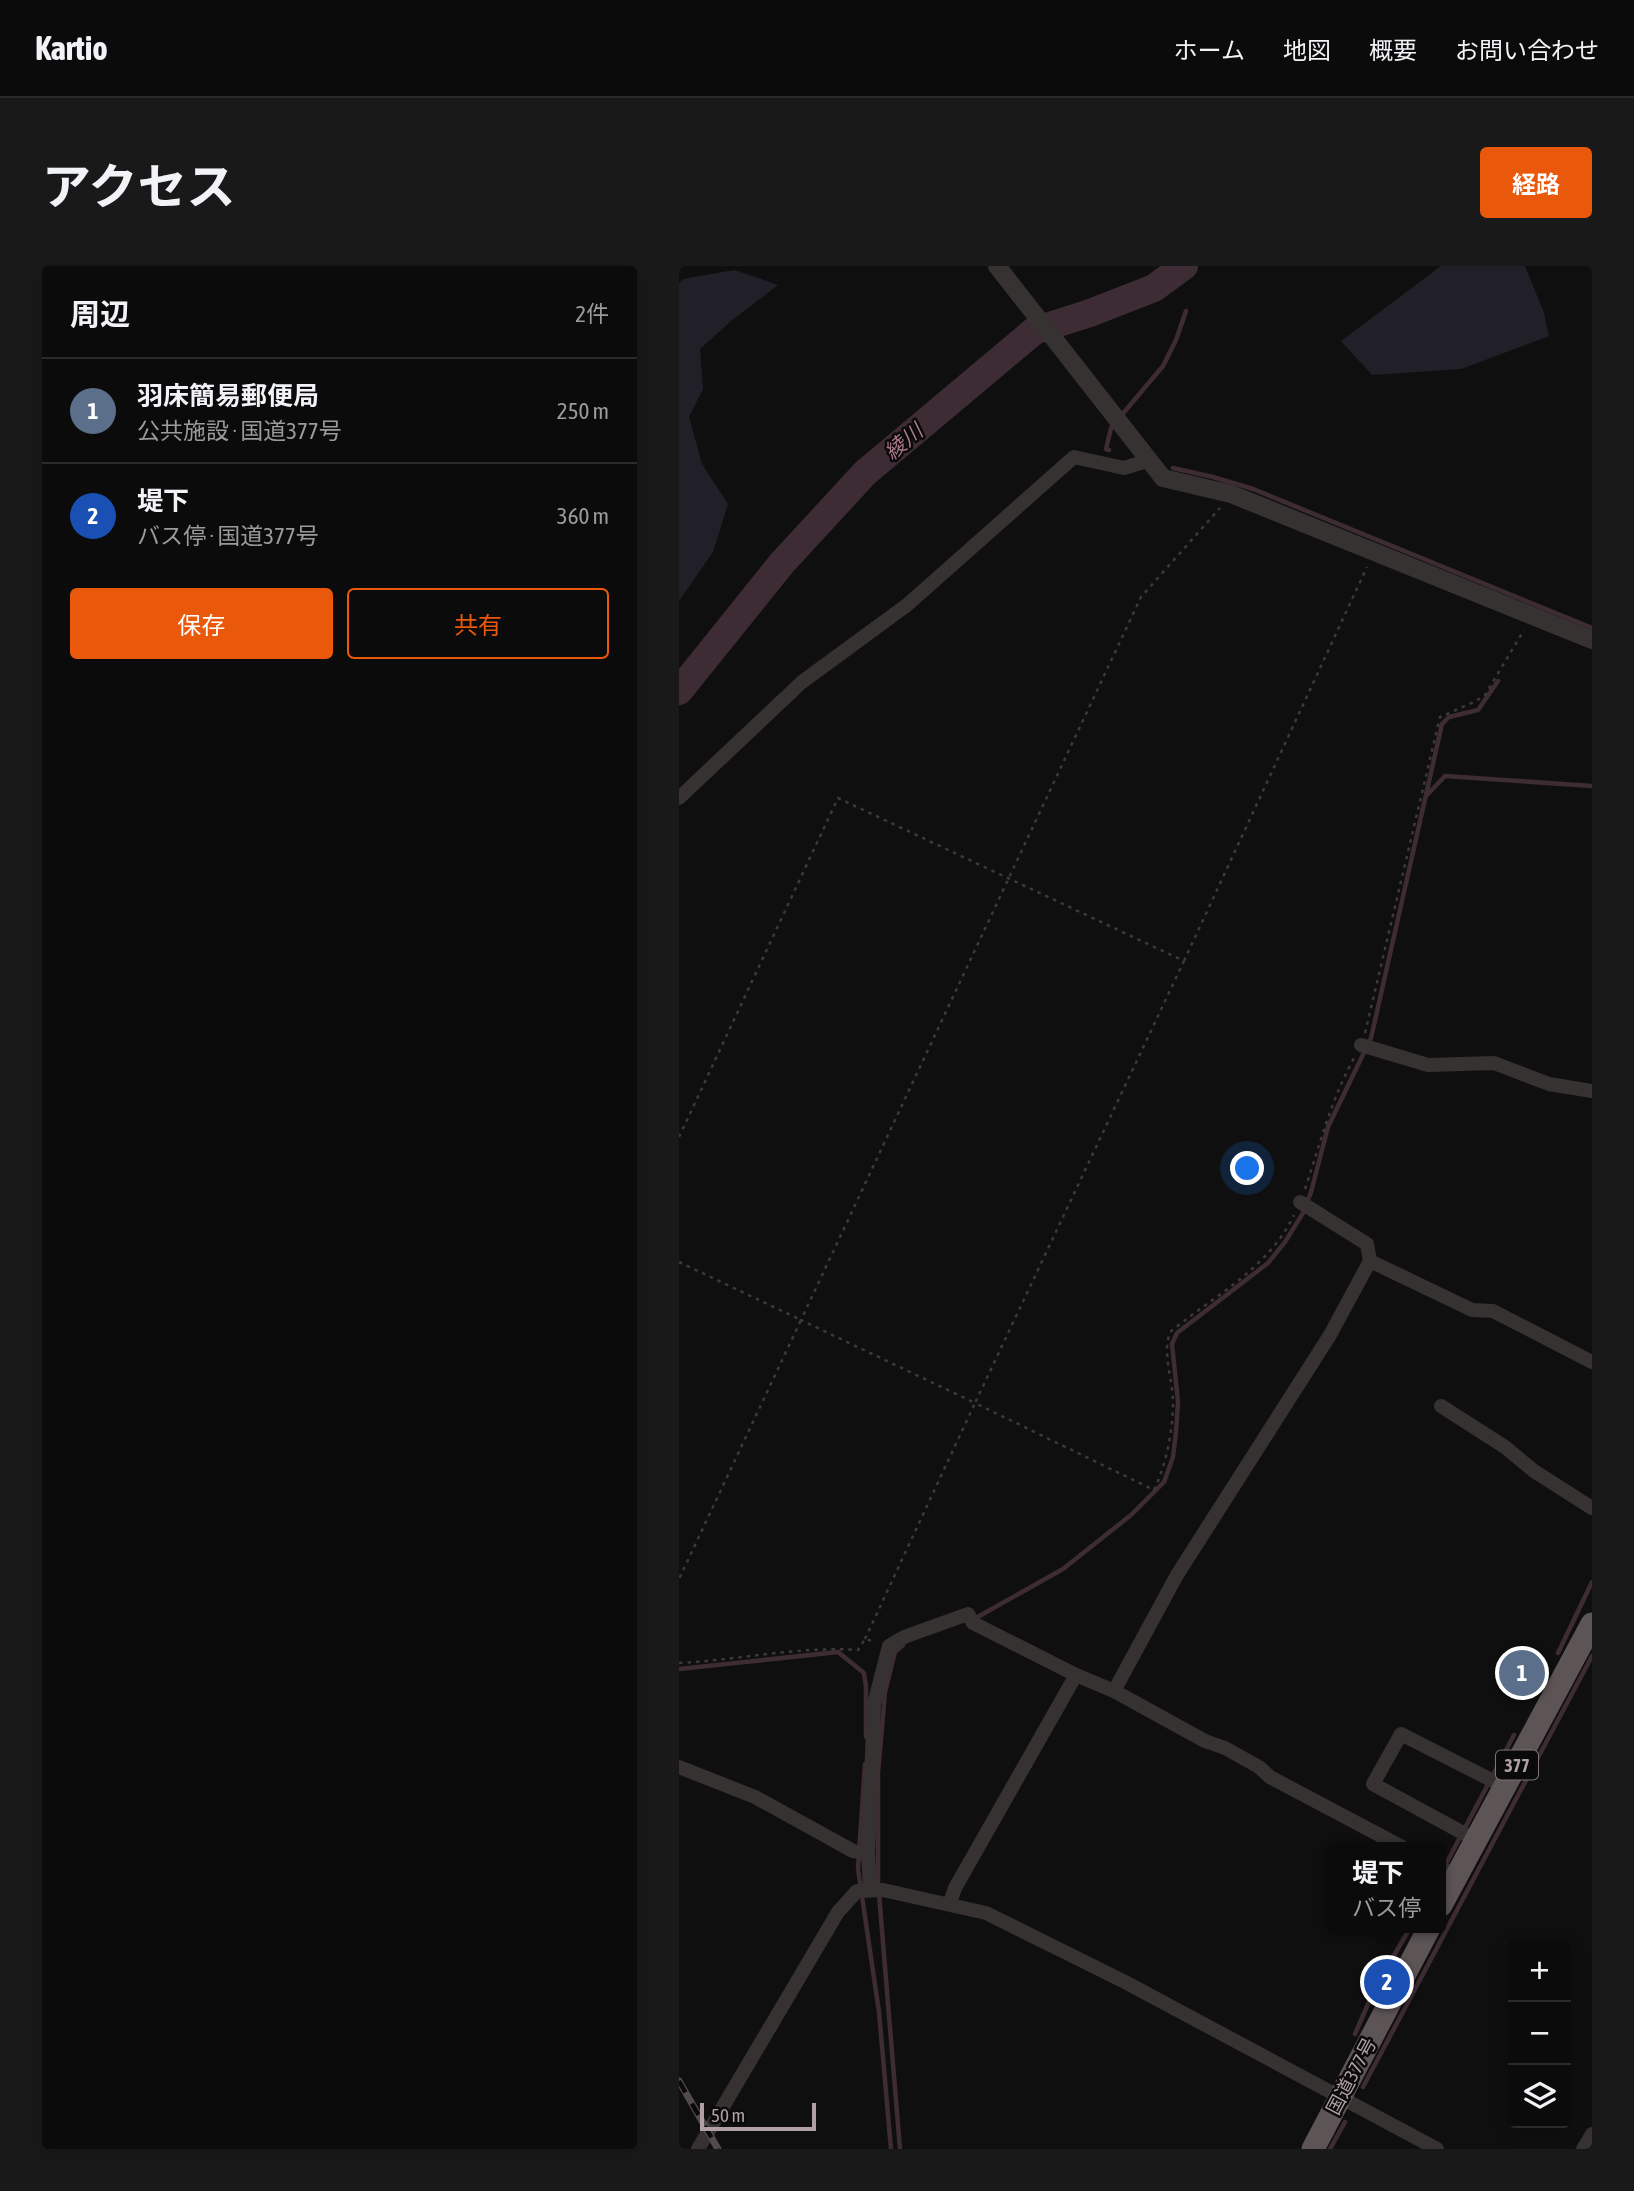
<!DOCTYPE html>
<html lang="ja">
<head>
<meta charset="utf-8">
<style>
	:root { --surface:#0c0b0b; --page:#1a1919; --text:#f1f3f6; --muted:#9a9b9d; --line:#2c2b2c; --accent:#ea580c }
	body { margin:0; font-family:"Asap Condensed","Noto Sans JP",sans-serif; background:var(--page); color:var(--text) }
	.controls { position:absolute; right:21px; bottom:21px; display:grid; overflow:hidden; border-radius:7px; box-shadow:0 4px 18px #0003 }
	.controls button { width:63px; height:63px; display:grid; place-items:center; padding:0; border:0; border-bottom:2px solid var(--line); background:var(--surface); color:var(--text); font:35px sans-serif }
	.scale { position:absolute; left:21px; bottom:18px; width:116px; box-sizing:border-box; padding-left:7px; border:4px solid #b1a0a3; border-top:0; font-size:19px; line-height:24px; white-space:nowrap; color:#b1a0a3; -webkit-text-stroke:5px #0b0a0a; paint-order:stroke }
	.you { position:absolute; left:569px; top:903px; width:24px; height:24px; margin:-18px; border:5px solid #fff; border-radius:50%; background:#1a73e8; box-shadow:0 0 0 10px #1a73e833 }
	.badge { display:grid; place-items:center; width:46px; height:46px; border-radius:50%; background:var(--accent); color:#fff; font-size:23px; font-weight:700 }
	.pin { position:absolute; translate:-50% -50%; border:4px solid #fff; box-shadow:0 2px 7px #0006 }
	.popup { position:absolute; left:648px; top:1576px; width:119px; height:91px; box-sizing:border-box; display:grid; place-content:center; border-radius:7px; background:var(--surface); filter:drop-shadow(0 2px 5px #0005); font-size:23px; white-space:nowrap; color:var(--muted) }
	.popup b { font-size:26px; color:var(--text) }
	.popup::after { content:''; position:absolute; left:50%; top:100%; margin-left:-14px; border:14px solid transparent; border-top-color:var(--surface) }
	.list { margin:0; padding:0; list-style:none }
	h2 { display:flex; justify-content:space-between; align-items:center; height:91px; margin:0; padding:0 28px; font-size:30px }
	h2 small { font-size:23px; font-weight:400; color:var(--muted) }
	.list li { display:grid; grid-template-columns:46px 1fr auto; gap:21px; align-items:center; box-sizing:border-box; height:105px; padding:0 28px; border-top:2px solid var(--line) }
	.list b { display:block; font-size:26px; white-space:nowrap }
	.list p { margin:0; font-size:23px; white-space:nowrap; color:var(--muted) }
	.list em { font-size:23px; font-style:normal; color:var(--muted) }
	.actions { display:flex; gap:14px; padding:21px 28px }
	.actions a { flex:1; padding:16px 0; border:2px solid var(--accent); border-radius:7px; text-align:center; font-size:24px; color:var(--accent) }
	.actions .main { background:var(--accent); color:#fff }
	.icon { flex:none; width:38px; height:38px; fill:none; stroke:currentColor; stroke-width:2; stroke-linecap:round; stroke-linejoin:round }
	.map { position:relative; flex:none; width:913px; height:1883px; overflow:hidden; border-radius:7px }
	header { display:flex; align-items:center; gap:42px; box-sizing:border-box; height:98px; padding:0 35px; background:var(--surface); border-bottom:2px solid var(--line) }
	header strong { font-size:33px }
	nav { display:flex; gap:38px; margin-inline-start:auto; font-size:24px }
	.intro { display:flex; align-items:center; justify-content:space-between; box-sizing:border-box; height:168px; padding:0 42px }
	h1 { margin:0; font-size:49px }
	.button { padding:18px 32px; border-radius:7px; background:var(--accent); color:#fff; font-size:24px; font-weight:700 }
	main { display:flex; gap:42px; padding:0 42px }
	aside { flex:1; background:var(--surface); border-radius:7px; box-shadow:0 4px 18px #0003 }
	.map>svg:first-child { display:block }
	.green { fill:#212028 }
	.lines { fill:none; stroke-linecap:round; stroke-linejoin:round }
	.stream { stroke:#3e2c34; stroke-width:4.5 }
	.river { stroke:#3e2c34; stroke-width:28 }
	.path { stroke:#3e3839; stroke-width:2.5; stroke-dasharray:3.5 5; stroke-linecap:butt }
	.minor { stroke:#373232; stroke-width:14 }
	.tertiary { stroke:#373232; stroke-width:18 }
	.trunk { stroke:#5d5456; stroke-width:23 }
	.rail-casing { stroke:#524a4c; stroke-width:7 }
	.rail { stroke:#0b0a0a; stroke-width:4.5; stroke-dasharray:13; stroke-linecap:butt }
	.labels { text-anchor:middle; dominant-baseline:central; stroke-width:5; stroke-linejoin:round; paint-order:stroke }
	.shield { fill:#0b0a0a; stroke:#7f7375; stroke-width:2 }
	.shield-label { font-size:18px; font-weight:bold; fill:#b1a0a3 }
	.street-label { font-size:19px; fill:#b1a0a3; stroke:#0b0a0a }
	.water-label { font-size:21px; font-style:italic; fill:#ad778c; stroke:#0b0a0a }
</style>
</head>
<body>
<header>
<strong>Kartio</strong>
<nav><a>ホーム</a><a>地図</a><a>概要</a><a>お問い合わせ</a></nav>
</header>
<div class="intro"><h1>アクセス</h1><a class="button">経路</a></div>
<main>
<aside>
<h2>周辺<small>2件</small></h2>
<ul class="list">
<li><span class="badge" style="background:#5c6f8a">1</span><div><b>羽床簡易郵便局</b><p>公共施設 · 国道377号</p></div><em>250 m</em></li>
<li><span class="badge" style="background:#1a4fb4">2</span><div><b>堤下</b><p>バス停 · 国道377号</p></div><em>360 m</em></li>
</ul>
<div class="actions"><a class="main">保存</a><a>共有</a></div>
</aside>
<div class="map">
<svg width="913" height="1883" viewBox="0 0 913 1883">
	<rect width="100%" height="100%" fill="#100f0f"/>
	<path class="green" d="M762,0H846L865,47L870,70L782,103L693,109L662,75Z
		M56,4L99,19L52,55L21,83L24,123L10,151L23,198L49,238L34,286L0,335V17L4,13Z"/>
	<g class="lines">
		<path class="stream" d="M441,151L484,100L497,74L507,45
			M430,184L427,183L432,162L435,157
			M494,202L534,211L574,223L913,362
			M748,529L766,510L913,520
			M295,1353L384,1303L452,1249L485,1216L494,1191L497,1166L499,1136L493,1078L498,1067L589,997L606,976L624,947L632,926L649,861L692,772L763,458L770,451L799,444L819,415
			M879,1387L913,1316
			M0,1403L159,1386L185,1407L187,1421V1471
			M186,1498L179,1603L200,1746L212,1883
			M768,1596L835,1469
			M676,1768L696,1722L731,1662
			M684,1821L913,1390
			M221,1883L199,1616V1507L206,1426L216,1386L224,1379
			M651,1883L666,1856"/>
		<path class="river" d="M0,425L103,297L186,207L355,65L411,47L475,22L505,0"/>
		<path class="path" d="M505,695L688,301
			M686,767L761,451L797,435L806,429L845,364
			M0,871L159,532L505,695L296,1137L475,1224C487,1199 494,1165 494,1137C494,1114 483,1089 491,1066C536,1029 589,1003 615,949
			M626,923C641,878 652,834 675,792
			M0,996L122,1054L0,1313
			M186,1373L296,1137L122,1054L462,331L541,242
			M0,1397C60,1394 119,1380 179,1384L186,1373L197,1376"/>
		<path class="minor" d="M0,532L123,416L228,339L395,191L445,202L468,195
			M682,779L749,799L815,797L870,818L913,825
			M691,995L793,1044L814,1045L913,1096
			M762,1140L826,1181L855,1205L913,1242
			M435,1425L498,1309L651,1069L691,995L688,978L621,936
			M0,1501L76,1531L174,1585L189,1588
			M797,1574L694,1518L722,1468L826,1521
			M762,1602L778,1610
			M191,1623L189,1588L195,1438L210,1380L225,1371L289,1348L294,1357L397,1409L435,1425L526,1475L546,1482L580,1501L591,1511L723,1581
			M271,1637L276,1622L397,1409
			M19,1883L159,1646L178,1625L204,1624L307,1647L446,1716L758,1883
			M904,1883L913,1868"/>
		<path class="tertiary" d="M318,0L484,212L552,228L913,374"/>
		<path class="trunk" d="M762,1639L913,1358
			M634,1883L750,1662"/>
		<g class="rail-casing">
			<path id="rail" d="M0,1815L39,1883"/>
		</g>
		<use href="#rail" class="rail"/>
	</g>
	<g class="labels">
		<rect class="shield" x="817" y="1484.5" width="42" height="29" rx="5"/>
		<g class="shield-label">
			<text x="838" y="1499">377</text>
		</g>
		<g class="street-label">
			<text transform="translate(672 1810) rotate(-62)">国道377号</text>
		</g>
		<g class="water-label">
			<text transform="translate(224 175) rotate(-40)">綾川</text>
		</g>
	</g>
</svg>
<div class="controls">
<button>+</button>
<button>−</button>
<button><svg class="icon" aria-label="layers" viewBox="0 0 24 24"><path d="M12 4l9 5-9 5-9-5zM3 14l9 5 9-5"/></svg></button>
</div>
<div class="scale">50 m</div>
<div class="you"></div>
<div class="pin badge" style="left:843px;top:1407px;background:#5c6f8a">1</div>
<div class="pin badge" style="left:708px;top:1716px;background:#1a4fb4">2</div>
<div class="popup"><b>堤下</b>バス停</div>
</div>
</main>
</body>
</html>
